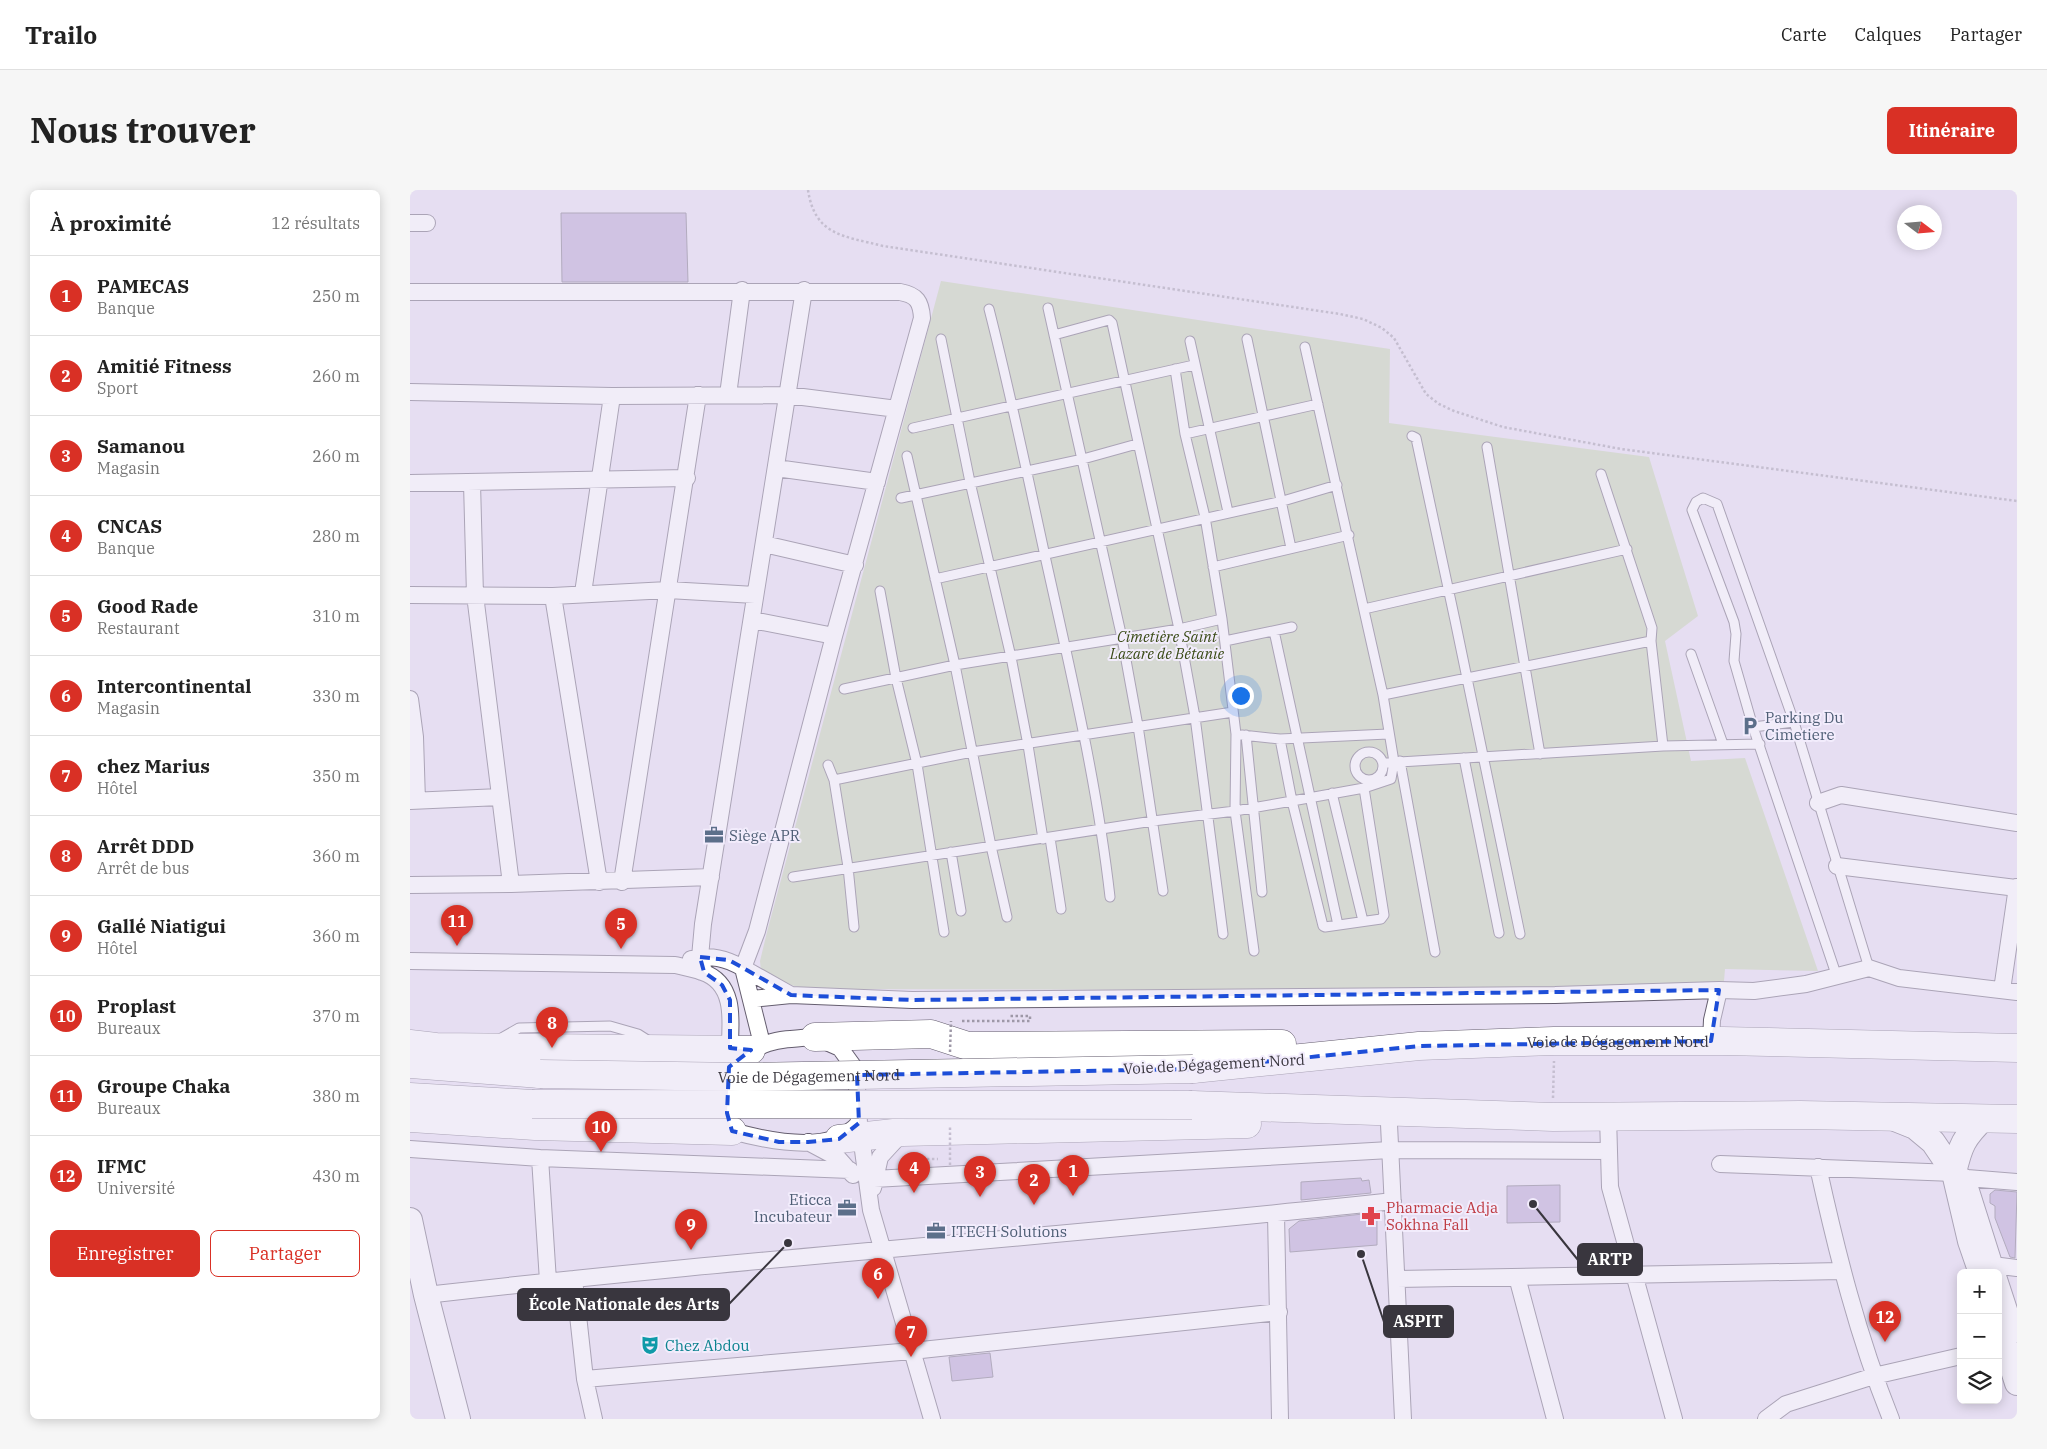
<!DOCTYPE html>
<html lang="fr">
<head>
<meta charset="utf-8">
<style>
	:root { --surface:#fff; --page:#f6f6f6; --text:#222; --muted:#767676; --line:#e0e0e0; --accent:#d93025 }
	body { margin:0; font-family:"IBM Plex Serif",serif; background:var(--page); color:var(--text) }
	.controls { position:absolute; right:15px; bottom:15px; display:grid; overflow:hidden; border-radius:8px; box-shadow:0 2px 12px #0003 }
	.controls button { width:45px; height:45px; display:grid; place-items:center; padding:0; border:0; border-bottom:1px solid var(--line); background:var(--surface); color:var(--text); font:25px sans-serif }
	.compass { position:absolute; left:1487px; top:15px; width:45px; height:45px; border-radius:50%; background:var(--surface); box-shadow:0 2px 12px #0003; rotate:106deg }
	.you { position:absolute; left:830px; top:505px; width:18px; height:18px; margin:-12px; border:4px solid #fff; border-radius:50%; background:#1a73e8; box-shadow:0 0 0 8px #1a73e833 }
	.badge { display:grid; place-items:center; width:32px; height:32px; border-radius:50%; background:var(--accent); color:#fff; font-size:16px; font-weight:700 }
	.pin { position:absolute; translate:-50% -41px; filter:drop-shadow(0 1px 2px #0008) }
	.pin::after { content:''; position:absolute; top:26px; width:18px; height:15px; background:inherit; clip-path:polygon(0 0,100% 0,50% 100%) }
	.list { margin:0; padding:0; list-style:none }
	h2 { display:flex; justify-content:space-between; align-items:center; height:65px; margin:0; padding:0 20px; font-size:21px }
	h2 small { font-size:16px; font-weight:400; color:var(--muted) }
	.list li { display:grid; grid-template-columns:32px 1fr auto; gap:15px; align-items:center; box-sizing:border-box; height:80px; padding:0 20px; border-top:1px solid var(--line) }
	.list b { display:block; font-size:19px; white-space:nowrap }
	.list p { margin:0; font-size:16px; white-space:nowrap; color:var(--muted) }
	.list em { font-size:16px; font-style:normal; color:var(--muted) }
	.actions { display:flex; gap:10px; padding:15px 20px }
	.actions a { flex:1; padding:11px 0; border:1px solid var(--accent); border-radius:8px; text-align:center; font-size:18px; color:var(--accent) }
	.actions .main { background:var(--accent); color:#fff }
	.icon { flex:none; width:28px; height:28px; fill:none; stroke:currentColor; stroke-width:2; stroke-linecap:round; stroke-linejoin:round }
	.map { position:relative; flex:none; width:1607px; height:1229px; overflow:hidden; border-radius:8px }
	header { display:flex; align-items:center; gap:30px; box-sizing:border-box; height:70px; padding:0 25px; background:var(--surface); border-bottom:1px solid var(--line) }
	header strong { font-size:24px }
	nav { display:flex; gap:28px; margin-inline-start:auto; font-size:18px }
	.intro { display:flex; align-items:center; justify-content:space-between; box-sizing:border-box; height:120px; padding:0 30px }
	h1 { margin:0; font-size:35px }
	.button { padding:12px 22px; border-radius:8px; background:var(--accent); color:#fff; font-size:18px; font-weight:700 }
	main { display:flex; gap:30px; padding:0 30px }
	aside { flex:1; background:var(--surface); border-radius:8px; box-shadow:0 2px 12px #0003 }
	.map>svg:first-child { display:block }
	.green { fill:#c4d2ad }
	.building { fill:#b6a3d1; stroke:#746d7f }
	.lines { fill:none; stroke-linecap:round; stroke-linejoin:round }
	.lane-casing { stroke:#655e6f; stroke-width:11 }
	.street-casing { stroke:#655e6f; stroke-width:18 }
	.secondary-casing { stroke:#655e6f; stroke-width:26 }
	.highway-casing { stroke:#655e6f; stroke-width:29 }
	.path { stroke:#9e98a7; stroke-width:2.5; stroke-dasharray:2.5 2.5; stroke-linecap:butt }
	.lane { stroke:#fff; stroke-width:9 }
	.street { stroke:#fff; stroke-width:16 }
	.secondary { stroke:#fff; stroke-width:24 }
	.highway { stroke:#fff; stroke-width:28 }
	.highway-bridge-casing { stroke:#655e6f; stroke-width:29; stroke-linecap:butt }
	.path-bridge { stroke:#9e98a7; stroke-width:2.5; stroke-dasharray:2.5 2.5; stroke-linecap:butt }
	.highway-bridge { stroke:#fff; stroke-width:28 }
	.marked { fill:none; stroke:#1d4ed8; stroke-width:4; stroke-dasharray:10 6; stroke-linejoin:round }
	.labels { text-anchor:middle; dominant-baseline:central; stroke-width:4; stroke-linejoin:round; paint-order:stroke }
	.park-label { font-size:15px; font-style:italic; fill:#3a4b16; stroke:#f2ecfc }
	.service-label { font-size:15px; fill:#4e5e75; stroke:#f2ecfc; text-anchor:start }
	.street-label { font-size:15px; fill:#39363e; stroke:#f2ecfc }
	.health-label { font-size:15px; fill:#be3a42; stroke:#f2ecfc; text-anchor:start }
	.culture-label { font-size:15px; fill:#0d838f; stroke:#f2ecfc; text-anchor:start }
	.leader { fill:none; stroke:#39363e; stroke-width:2 }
	.callout-dot { fill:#39363e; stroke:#f2ecfc; stroke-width:2 }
	.callout { fill:#39363e; stroke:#39363e; stroke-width:2 }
	.callout-label { font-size:16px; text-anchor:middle; font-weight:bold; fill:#fff }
</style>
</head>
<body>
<header>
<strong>Trailo</strong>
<nav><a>Carte</a><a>Calques</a><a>Partager</a></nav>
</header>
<div class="intro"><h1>Nous trouver</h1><a class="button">Itinéraire</a></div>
<main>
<aside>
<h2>À proximité<small>12 résultats</small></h2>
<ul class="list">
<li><span class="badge">1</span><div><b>PAMECAS</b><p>Banque</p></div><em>250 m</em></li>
<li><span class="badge">2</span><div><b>Amitié Fitness</b><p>Sport</p></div><em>260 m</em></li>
<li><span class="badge">3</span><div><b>Samanou</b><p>Magasin</p></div><em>260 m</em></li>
<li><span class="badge">4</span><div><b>CNCAS</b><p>Banque</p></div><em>280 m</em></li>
<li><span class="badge">5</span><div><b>Good Rade</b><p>Restaurant</p></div><em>310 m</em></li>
<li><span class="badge">6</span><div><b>Intercontinental</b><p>Magasin</p></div><em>330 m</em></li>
<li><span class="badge">7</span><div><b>chez Marius</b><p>Hôtel</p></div><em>350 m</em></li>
<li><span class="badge">8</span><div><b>Arrêt DDD</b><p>Arrêt de bus</p></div><em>360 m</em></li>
<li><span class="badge">9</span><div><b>Gallé Niatigui</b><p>Hôtel</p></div><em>360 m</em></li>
<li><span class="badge">10</span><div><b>Proplast</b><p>Bureaux</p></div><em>370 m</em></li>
<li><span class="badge">11</span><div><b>Groupe Chaka</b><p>Bureaux</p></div><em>380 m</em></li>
<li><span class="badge">12</span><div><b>IFMC</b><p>Université</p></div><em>430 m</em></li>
</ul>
<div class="actions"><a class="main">Enregistrer</a><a>Partager</a></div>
</aside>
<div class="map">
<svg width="1607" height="1229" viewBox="0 0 1607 1229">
	<rect width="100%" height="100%" fill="#e6def2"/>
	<path class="green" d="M531,91L980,159L979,233L1239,267L1288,426L1255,451L1281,571L1335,568L1408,781L1315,779L1314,791L1147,801L404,799C384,797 368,793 351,781L350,771L357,742Z"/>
	<path class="building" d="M151,23H276L278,92H152Z
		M951,988L952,991L959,990L961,1003L891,1010V992Z
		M1150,995V1032L1097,1033V996Z
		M1585,1000L1607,1002L1605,1068L1600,1067L1585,1028V1016L1580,1013V1004Z
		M962,1023L967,1031V1055L880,1062L879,1039L889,1031Z
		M580,1163L583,1187L542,1191L539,1167Z"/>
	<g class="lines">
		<g class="lane-casing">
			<path id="lane" d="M638,118L712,448L728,536L753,701
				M579,119C600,201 617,283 635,366C660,479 687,592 700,707
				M644,145L699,130L702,133L769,439L785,527L813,744
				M531,149L560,292L601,467L618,555L633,649
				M837,149L881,358
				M780,151L818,322
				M895,157L973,505L984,572L981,589L954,598
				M765,179L775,244L795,327L812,429L826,544L825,621L844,761
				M503,238L784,175
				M775,244L908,214
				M1002,246L1006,248C1042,413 1076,579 1110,744
				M1077,257L1130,564
				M497,266L545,475L581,656L597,727
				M1191,284L1242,438L1241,451L1253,556
				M491,308L673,269L727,254
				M803,377L939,345
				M525,389L873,311L927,295
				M470,401L486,488L507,574L534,742
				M954,419L1217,359
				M864,441L928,735
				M815,451L882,437
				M1281,464L1313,554
				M434,499L545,475L769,439L812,429
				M973,505L1241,451
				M1343,537L1384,532
				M832,545L870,549L978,544
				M836,545L852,702
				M945 576a14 14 0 1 1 28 0a14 14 0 1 1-28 0Z
				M1054,568L1089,743
				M990,571L1025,762
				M973,573L1253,556L1350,554
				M418,575L424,590L438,677L444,737
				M424,590L562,562L823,522
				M954,598L974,725L971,729L915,737L913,736L882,611Z
				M922,603L953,731
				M640,648L651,719
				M541,662L551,721
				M383,687L743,631L825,621L882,611L870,549
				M1427,787L1343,537L1324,471L1326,444L1324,432L1282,320L1286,312L1293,308L1307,314L1384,532L1459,778
				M88,850L109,838L200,836L228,844L239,851"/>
		</g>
		<g class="street-casing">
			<path id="street" d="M0,33H17
				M0,102H490C507,105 511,112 512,128L424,446L347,741L333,778L381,805
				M0,202L202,206L377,205L487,219
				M318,205L332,100
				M366,278L467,292
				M0,293L277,288
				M62,293L65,405L101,694
				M354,354L445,375
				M173,403L202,206
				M0,405L143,406L258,400L345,405
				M143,406L189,692
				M342,430L424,446
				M0,509L5,547L7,611
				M0,611L90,607
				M1408,613L1431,605L1607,633
				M1427,676L1607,698
				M212,692L288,205
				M0,695L101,694L301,687
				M281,769C302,765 315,768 333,778L352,854
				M0,771L265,775C274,777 284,779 292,782C329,794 320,838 319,868
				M294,782L290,767L293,734L394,100
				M1309,800L1344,801L1396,794L1459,778L1489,788L1607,802
				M1592,800L1607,697
				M341,809L381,805L502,810L1145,805L1309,800L1302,830L1301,851
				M405,847L430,858L446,880L449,933C422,965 358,951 322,941L317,923L319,877C354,850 361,850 405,847Z
				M1198,926L1200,997L1264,1229
				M979,934L993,1229
				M450,938L461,1020L522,1229
				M398,952L428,968L443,985
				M0,959L130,968L440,980
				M130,968L138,1091
				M1310,974L1544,983L1557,988L1607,992
				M1408,977C1427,1063 1448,1147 1481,1229
				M1557,988L1587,1083
				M464,989L980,960L1199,961
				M463,998L470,967L493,942
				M866,1024L870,1229
				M1575,1074L1607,1078
				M1588,1086L1607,1144
				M1107,1087L1145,1229
				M164,1089L175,1189L184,1229
				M987,1089L1431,1081
				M16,1105C338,1068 661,1046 983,1011
				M175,1189L502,1161L869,1122
				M1356,1229L1376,1214L1464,1186L1551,1166"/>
		</g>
		<g class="secondary-casing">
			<path id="secondary" d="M1480,927L1505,937L1523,952L1544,983L1560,1051L1571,1083
				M1544,983C1550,956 1554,947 1574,928
				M0,1030L16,1105L48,1229
				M1588,1133L1607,1193"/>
		</g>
		<g class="highway-casing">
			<g id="highway">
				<path d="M405,847L521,844L558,856L872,854"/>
				<path d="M0,854L26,857L341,860"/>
				<path d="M0,874L130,884"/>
				<path id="s1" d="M783,879L1009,856L1144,851H1313L1607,858"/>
				<path d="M0,907L122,914"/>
				<path d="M782,915L1143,927L1390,925L1607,929"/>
				<path d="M0,928L125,936L322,941"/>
				<path d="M429,949L493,942L837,934"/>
			</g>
		</g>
		<path class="path" d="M398,0C405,46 434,46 473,56L930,124L953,129L972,138L984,148L1016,204L1029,214L1044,221L1093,237L1211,259L1607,311
			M552,831H620V826H598
			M1143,908L1144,871
			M500,973L501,969H528"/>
		<use href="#lane" class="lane"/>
		<use href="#street" class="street"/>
		<use href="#secondary" class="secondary"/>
		<use href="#highway" class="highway"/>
		<g class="highway-bridge-casing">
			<g id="highway-bridge">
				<path id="s2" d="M130,884L333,887L783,879"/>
				<path d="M122,914L782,915"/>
			</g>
		</g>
		<path class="path-bridge" d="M540,862L541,831
			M540,975V935"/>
		<use href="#highway-bridge" class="highway-bridge"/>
	</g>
	<path d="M0 0H1607V1229H0ZM290,767L319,770L381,805L502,810L1309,800L1301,851L1009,856L783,879L447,885L449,933L429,949L398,952H369L322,941L317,923L319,877L341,860L320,858V810L312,795L294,782Z" fill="#e6def2" fill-opacity=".55" fill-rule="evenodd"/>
	<path class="marked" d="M290,767L319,770L381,805L502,810L1309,800L1301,851L1009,856L783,879L447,885L449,933L429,949L398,952H369L322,941L317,923L319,877L341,860L320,858V810L312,795L294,782Z"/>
	<defs>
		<g id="parking-bare" transform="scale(1.5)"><path d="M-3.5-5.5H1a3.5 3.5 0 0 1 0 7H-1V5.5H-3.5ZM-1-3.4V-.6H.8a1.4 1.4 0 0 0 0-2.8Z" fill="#5c6f8a" stroke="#f2ecfc" stroke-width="2.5" paint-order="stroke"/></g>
		<g id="office-bare" transform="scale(1.5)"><path d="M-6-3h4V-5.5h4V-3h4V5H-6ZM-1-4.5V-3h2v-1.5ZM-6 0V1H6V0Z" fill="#5c6f8a" stroke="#f2ecfc" stroke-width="2.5" paint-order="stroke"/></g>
		<g id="pharmacy-bare" transform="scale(1.5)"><path d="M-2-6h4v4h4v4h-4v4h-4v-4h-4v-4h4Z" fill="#e0444e" stroke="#f2ecfc" stroke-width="2.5" paint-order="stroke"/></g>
		<g id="theatre-bare" transform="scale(1.5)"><path d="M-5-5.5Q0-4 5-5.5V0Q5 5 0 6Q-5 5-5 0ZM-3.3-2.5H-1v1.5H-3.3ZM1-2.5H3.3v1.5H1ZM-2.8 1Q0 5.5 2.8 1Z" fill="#0f9aa8" stroke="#f2ecfc" stroke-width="2.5" paint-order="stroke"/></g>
	</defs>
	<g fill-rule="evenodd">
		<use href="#parking-bare" x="1340" y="536"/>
		<use href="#office-bare" x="304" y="645"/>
		<use href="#office-bare" x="437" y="1018"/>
		<use href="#pharmacy-bare" x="961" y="1026"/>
		<use href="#office-bare" x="526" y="1041"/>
		<use href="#theatre-bare" x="240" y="1155"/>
	</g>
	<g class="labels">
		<g class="park-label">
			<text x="757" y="446">Cimetière Saint<tspan x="757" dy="17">Lazare de Bétanie</tspan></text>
		</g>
		<g class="service-label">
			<text x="1355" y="527">Parking Du<tspan x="1355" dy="17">Cimetiere</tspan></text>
			<text x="319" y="645">Siège APR</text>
			<text x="422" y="1009" text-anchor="end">Eticca<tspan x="422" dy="17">Incubateur</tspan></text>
			<text x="541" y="1041">ITECH Solutions</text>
		</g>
		<g class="street-label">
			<text stroke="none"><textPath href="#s1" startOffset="426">Voie de Dégagement Nord</textPath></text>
			<text transform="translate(804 874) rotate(-3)">Voie de Dégagement Nord</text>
			<text stroke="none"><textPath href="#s2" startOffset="269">Voie de Dégagement Nord</textPath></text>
		</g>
		<g class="health-label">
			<text x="976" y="1017">Pharmacie Adja<tspan x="976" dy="17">Sokhna Fall</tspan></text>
		</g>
		<g class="culture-label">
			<text x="255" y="1155">Chez Abdou</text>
		</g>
	</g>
	<path class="leader" d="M1123 1014L1168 1070M378 1053L319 1114M951 1064L974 1132"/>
	<g class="callout-dot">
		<circle cx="1123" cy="1014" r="5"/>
		<circle cx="378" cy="1053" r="5"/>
		<circle cx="951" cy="1064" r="5"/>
	</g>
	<g class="callout">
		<rect x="1168" y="1054" width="64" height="31" rx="5"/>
		<rect x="108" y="1099" width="211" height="31" rx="5"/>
		<rect x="974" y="1116" width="69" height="31" rx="5"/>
	</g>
	<g class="callout-label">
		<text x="1200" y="1075">ARTP</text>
		<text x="214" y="1120">École Nationale des Arts</text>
		<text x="1008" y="1137">ASPIT</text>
	</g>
</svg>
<div class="controls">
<button>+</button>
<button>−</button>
<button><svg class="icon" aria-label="layers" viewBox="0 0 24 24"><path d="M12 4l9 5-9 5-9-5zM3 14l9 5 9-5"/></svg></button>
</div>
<svg class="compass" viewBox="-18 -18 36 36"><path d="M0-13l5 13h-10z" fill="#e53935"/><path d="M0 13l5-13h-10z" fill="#767676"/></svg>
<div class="you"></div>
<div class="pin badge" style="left:663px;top:1006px">1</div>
<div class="pin badge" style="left:624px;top:1015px">2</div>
<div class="pin badge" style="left:570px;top:1007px">3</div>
<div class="pin badge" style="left:504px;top:1003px">4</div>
<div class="pin badge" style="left:211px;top:759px">5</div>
<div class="pin badge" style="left:468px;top:1109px">6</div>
<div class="pin badge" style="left:501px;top:1167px">7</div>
<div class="pin badge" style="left:142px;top:858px">8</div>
<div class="pin badge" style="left:281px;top:1060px">9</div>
<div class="pin badge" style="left:191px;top:962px">10</div>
<div class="pin badge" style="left:47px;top:756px">11</div>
<div class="pin badge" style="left:1475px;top:1152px">12</div>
</div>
</main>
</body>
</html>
